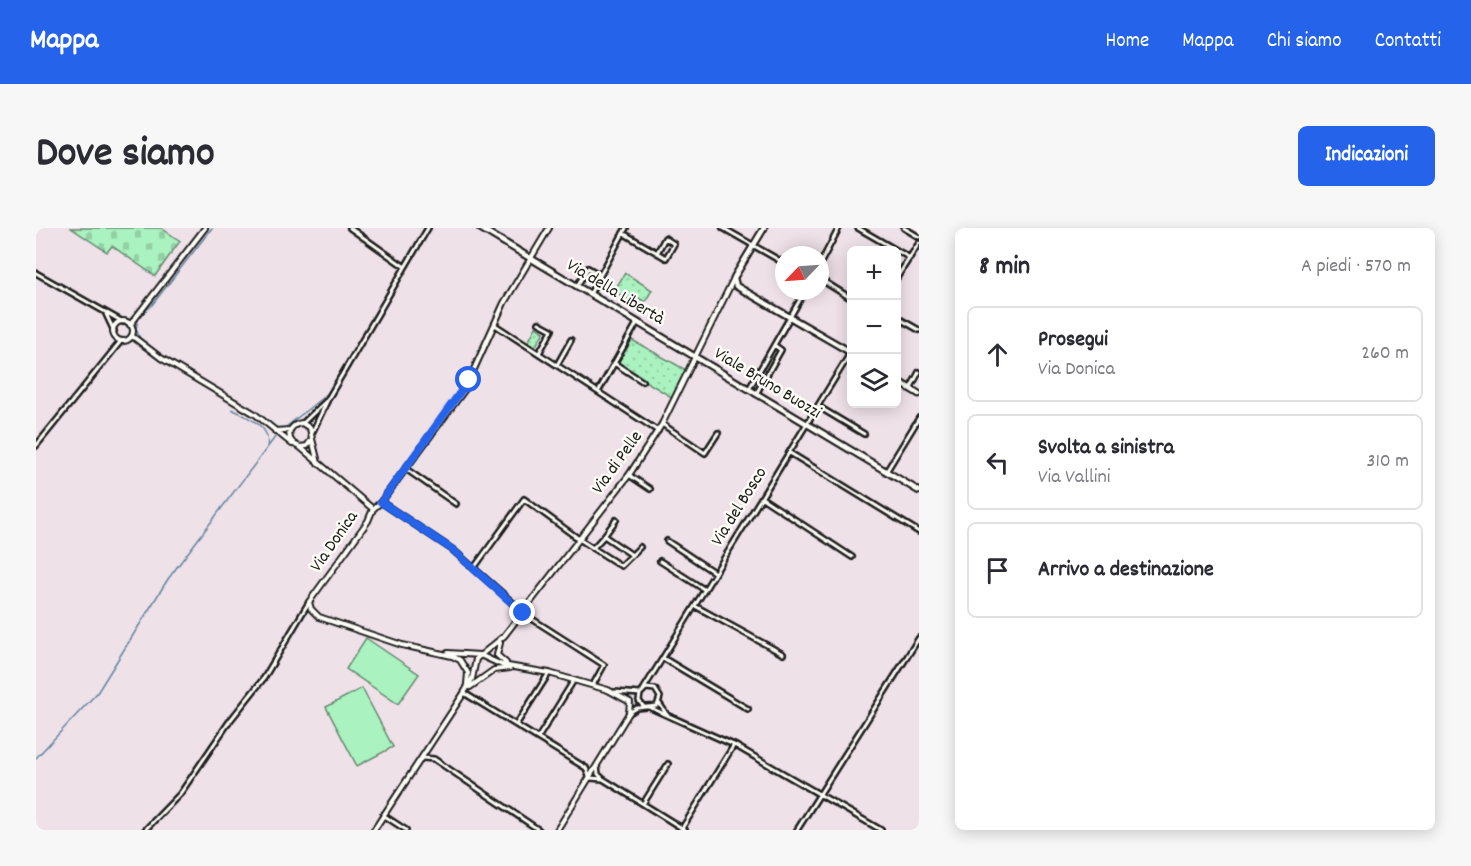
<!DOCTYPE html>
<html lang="it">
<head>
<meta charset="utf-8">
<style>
	:root { --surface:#fff; --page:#f7f7f7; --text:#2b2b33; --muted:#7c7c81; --line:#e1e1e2; --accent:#2563eb }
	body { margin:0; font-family:Dekko,sans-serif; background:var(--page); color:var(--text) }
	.controls { position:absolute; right:18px; top:18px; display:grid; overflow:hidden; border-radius:9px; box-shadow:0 3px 15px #0003 }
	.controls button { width:54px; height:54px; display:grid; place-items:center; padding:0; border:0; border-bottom:2px solid var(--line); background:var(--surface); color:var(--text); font:30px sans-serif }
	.compass { position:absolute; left:739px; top:18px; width:54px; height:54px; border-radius:50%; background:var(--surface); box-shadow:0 3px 15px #0003; rotate:245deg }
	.stop { position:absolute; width:18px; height:18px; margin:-14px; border:4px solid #2563eb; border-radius:50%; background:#fff }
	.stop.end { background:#2563eb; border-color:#fff; box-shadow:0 2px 6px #0008 }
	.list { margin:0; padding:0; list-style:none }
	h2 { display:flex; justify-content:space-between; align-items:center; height:78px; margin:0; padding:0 24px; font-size:26px }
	h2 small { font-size:20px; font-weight:400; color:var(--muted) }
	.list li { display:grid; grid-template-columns:39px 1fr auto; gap:18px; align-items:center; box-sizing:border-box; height:96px; margin:0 12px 12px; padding:0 12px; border:2px solid var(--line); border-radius:9px }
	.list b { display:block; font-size:22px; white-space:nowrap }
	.list p { margin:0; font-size:20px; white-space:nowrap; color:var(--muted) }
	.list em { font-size:20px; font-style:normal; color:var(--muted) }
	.icon { flex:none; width:33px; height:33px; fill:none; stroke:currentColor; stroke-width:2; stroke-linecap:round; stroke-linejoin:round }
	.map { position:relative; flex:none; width:883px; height:602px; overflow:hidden; border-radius:9px }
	header { display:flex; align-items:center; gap:36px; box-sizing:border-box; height:84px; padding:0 30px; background:var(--accent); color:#fff }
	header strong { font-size:28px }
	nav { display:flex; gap:33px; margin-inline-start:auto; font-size:21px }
	.intro { display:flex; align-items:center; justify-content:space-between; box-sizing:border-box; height:144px; padding:0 36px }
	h1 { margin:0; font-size:42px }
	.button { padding:15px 27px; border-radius:9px; background:var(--accent); color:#fff; font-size:21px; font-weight:700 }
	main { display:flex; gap:36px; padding:0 36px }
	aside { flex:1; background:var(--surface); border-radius:9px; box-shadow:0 3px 15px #0003 }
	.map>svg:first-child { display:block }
	.green { fill:url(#green-dots); stroke:#63876e; stroke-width:1.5 }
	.cemetery { fill:url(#cemetery-stones); stroke:#63876e; stroke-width:1.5 }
	.pitch { fill:#aaf2bf; stroke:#63876e; stroke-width:1.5 }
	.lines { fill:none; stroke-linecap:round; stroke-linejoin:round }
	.stream { stroke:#64849d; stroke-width:1.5 }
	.minor-casing { stroke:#1c1c1c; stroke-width:8 }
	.tertiary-casing { stroke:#1c1c1c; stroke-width:8 }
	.secondary-casing { stroke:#1c1c1c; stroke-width:9 }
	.minor { stroke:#fdfcf7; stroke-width:3 }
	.tertiary { stroke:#fdfcf7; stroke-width:4 }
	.secondary { stroke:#fdfcf7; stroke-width:4.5 }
	.route { stroke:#2563eb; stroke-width:8 }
	.labels { text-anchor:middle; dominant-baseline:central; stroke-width:5; stroke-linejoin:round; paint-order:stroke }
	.street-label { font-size:18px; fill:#1c1c1c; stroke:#fdfcf7 }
</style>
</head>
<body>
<header>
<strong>Mappa</strong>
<nav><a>Home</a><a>Mappa</a><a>Chi siamo</a><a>Contatti</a></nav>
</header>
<div class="intro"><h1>Dove siamo</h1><a class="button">Indicazioni</a></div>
<main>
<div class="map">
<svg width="883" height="602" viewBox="0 0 883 602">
	<defs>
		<pattern id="green-dots" width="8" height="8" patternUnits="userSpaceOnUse" patternTransform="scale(1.5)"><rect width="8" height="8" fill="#aaf2bf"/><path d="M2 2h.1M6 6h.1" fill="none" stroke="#92cfa4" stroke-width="1.8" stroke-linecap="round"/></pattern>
		<pattern id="cemetery-stones" width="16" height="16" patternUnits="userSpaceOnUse" patternTransform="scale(1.5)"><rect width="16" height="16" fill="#aaf2bf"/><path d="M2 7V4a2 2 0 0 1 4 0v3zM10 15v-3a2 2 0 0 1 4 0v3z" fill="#92cfa4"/></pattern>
	</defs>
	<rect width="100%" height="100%" fill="#efe1e8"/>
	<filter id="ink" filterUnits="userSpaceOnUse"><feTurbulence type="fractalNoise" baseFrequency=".0167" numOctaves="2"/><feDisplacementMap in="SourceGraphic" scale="12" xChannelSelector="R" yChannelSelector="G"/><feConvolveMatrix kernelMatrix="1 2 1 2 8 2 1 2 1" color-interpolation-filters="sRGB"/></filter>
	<g filter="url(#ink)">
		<path class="green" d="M589,45L616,62L609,74L598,67L594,73L578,63Z
			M500,99L508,104L499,119L492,114Z
			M596,112L650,142L637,170L581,136Z"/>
		<path class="cemetery" d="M35,0H125L144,13L119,48L76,18L71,24Z"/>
		<path class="pitch" d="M330,410L383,446L362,476L310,441Z
			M326,460L357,519L321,538L290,479Z"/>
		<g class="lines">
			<path class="stream" d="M104,111L100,100L103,89L116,77L176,0
				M114,120L144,139
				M196,181C212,190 236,198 231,219
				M250,199L292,165L336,91
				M0,530L61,465L132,351L240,208"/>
			<g class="minor-casing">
				<path id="minor" d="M314,0L369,39
					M687,0L748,35
					M822,0L874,30
					M868,0L883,9
					M587,5L630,30L638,16L629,10L621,25
					M784,36L803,0
					M0,45L87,94
					M784,51L816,71
					M860,51L883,15
					M541,58L552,40L564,47
					M554,66L590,0
					M70,86L78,103
					M860,89L883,102
					M503,95L516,102L503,125
					M459,97L622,203
					M738,117L769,63
					M578,135L606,153
					M521,137L535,112
					M713,161L738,117L745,122L720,166
					M874,161L883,144
					M562,164L601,95
					M783,179L828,206
					M267,195L290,173
					M626,196L669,225L682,205
					M276,205L293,169L392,0
					M0,218L85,113
					M754,225L883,304
					M370,241L420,276
					M850,244L883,190
					M593,247L614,261
					M726,270L816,329
					M345,274L417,322L493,389L568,437L557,457
					M568,308L580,292
					M543,311L585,338L604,319
					M631,313L679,345
					M557,320L568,308L596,327
					M624,333L669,362
					M438,340L488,271L543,311
					M659,378L747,426
					M627,430L712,481
					M607,462L815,124
					M579,464L604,466
					M428,465L550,540L553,548
					M623,475L631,487
					M615,480L700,518L845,602
					M593,485L601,480L621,478L624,469L619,461L610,460L604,466L603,473L608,479
					M480,497L513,445
					M502,510L538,452
					M387,530L398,531L503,602
					M554,550L567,551L562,546L561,538
					M567,551L649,602
					M607,576L632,536
					M347,587L370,602
					M109,602L144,566L193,494L228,450L273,374
					M645,602L698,517
					M761,602L883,410"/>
			</g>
			<g class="tertiary-casing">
				<path id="tertiary" d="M77 103a10 10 0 1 1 20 0a10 10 0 1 1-20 0Z
					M94,97L169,0
					M96,108L125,130L219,186L256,216
					M239,203L254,202
					M276,211L282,235
					M264,219L271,218L276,211L274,200L266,195C250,197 249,214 264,219L337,281
					M464,415L461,427L470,435
					M412,425L444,427L466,437L513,445L572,462L594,474L593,485L521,602
					M431,456L432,445L424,432L416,428L366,417L283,389L275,381L273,374L332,293L337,281L345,274L429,161L468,75L513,0
					M434,459L458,442L474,440
					M338,602L428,465L436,451L440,431L468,408L593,247L626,196L698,50"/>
			</g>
			<g class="secondary-casing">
				<path id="secondary" d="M444,0L883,263
					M699,48L728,0
					M698,50L700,58L816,125
					M860,152L883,166"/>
			</g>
			<use href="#minor" class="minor"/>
			<use href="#tertiary" class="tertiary"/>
			<use href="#secondary" class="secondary"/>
		</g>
	</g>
	<g class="lines" filter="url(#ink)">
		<path class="route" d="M433,152L345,274L417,322L487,385"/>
	</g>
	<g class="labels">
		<g class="street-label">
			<text transform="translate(579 65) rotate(31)">Via della Libertà</text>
			<text transform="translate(731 156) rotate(31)">Viale Bruno Buozzi</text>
			<text transform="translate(582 235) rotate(-54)">Via di Pelle</text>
			<text transform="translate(704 279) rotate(-58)">Via del Bosco</text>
			<text transform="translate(299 314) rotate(-55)">Via Donica</text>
		</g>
	</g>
</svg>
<div class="controls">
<button>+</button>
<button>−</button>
<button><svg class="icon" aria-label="layers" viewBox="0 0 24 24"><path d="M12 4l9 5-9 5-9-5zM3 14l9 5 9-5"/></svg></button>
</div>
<svg class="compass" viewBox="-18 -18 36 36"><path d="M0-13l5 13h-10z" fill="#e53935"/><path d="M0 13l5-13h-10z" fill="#7c7c81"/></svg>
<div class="stop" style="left:433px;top:152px"></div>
<div class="stop end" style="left:487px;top:385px"></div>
</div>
<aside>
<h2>8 min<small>A piedi · 570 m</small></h2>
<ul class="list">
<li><svg class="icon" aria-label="ahead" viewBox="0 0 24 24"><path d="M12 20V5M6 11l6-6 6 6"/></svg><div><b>Prosegui</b><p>Via Donica</p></div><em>260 m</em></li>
<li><svg class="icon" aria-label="left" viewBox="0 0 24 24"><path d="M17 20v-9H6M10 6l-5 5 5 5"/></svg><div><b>Svolta a sinistra</b><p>Via Vallini</p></div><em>310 m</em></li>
<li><svg class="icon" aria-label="arrive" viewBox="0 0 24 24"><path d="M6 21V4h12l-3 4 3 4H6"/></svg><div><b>Arrivo a destinazione</b></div></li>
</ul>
</aside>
</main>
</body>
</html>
